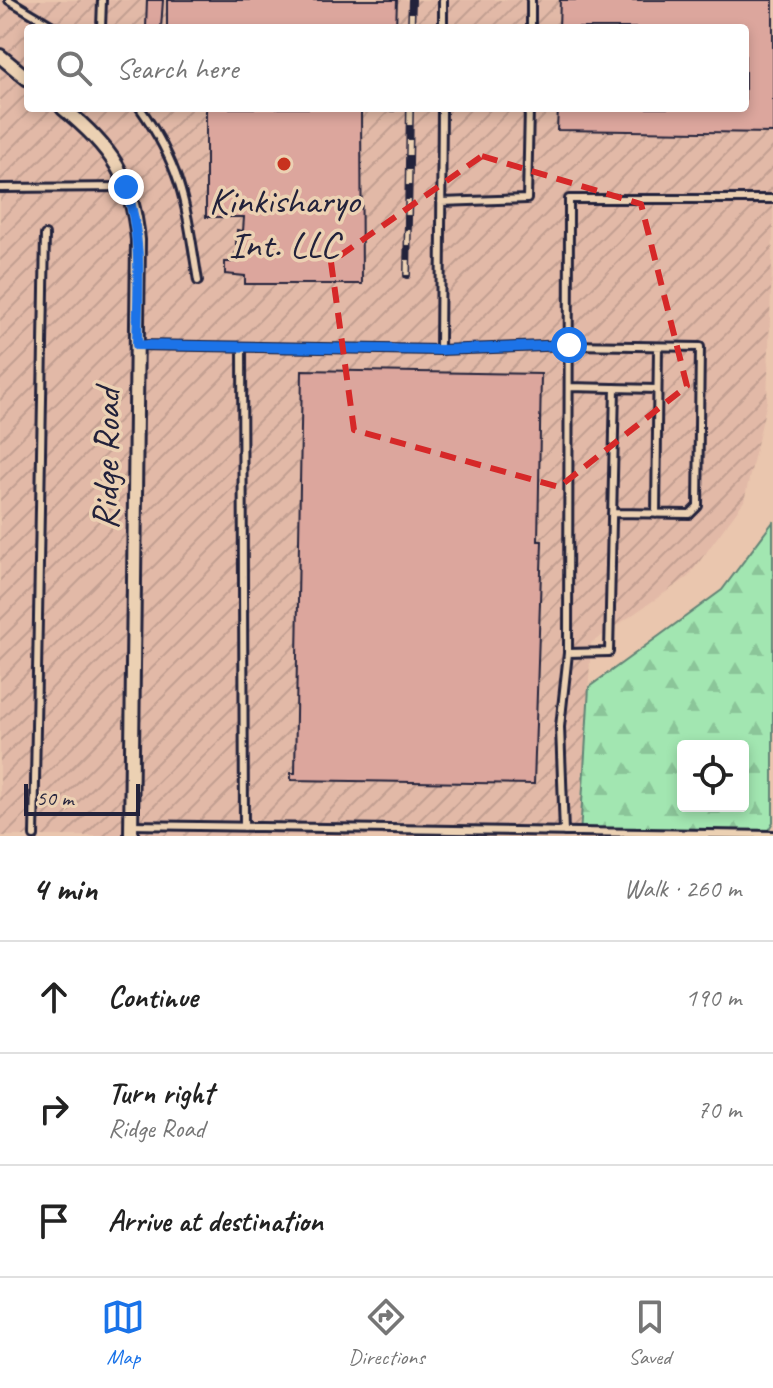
<!DOCTYPE html>
<html lang="en">
<head>
<meta charset="utf-8">
<style>
	:root { --surface:#fff; --page:#f6f6f6; --text:#222; --muted:#767676; --line:#e0e0e0; --accent:#1a73e8 }
	body { margin:0; font-family:Caveat,sans-serif; background:var(--page); color:var(--text) }
	.controls { position:absolute; right:24px; bottom:24px; display:grid; overflow:hidden; border-radius:8px; box-shadow:0 4px 12px #0003 }
	.controls button { width:72px; height:72px; display:grid; place-items:center; padding:0; border:0; border-bottom:2px solid var(--line); background:var(--surface); color:var(--text); font:40px sans-serif }
	.scale { position:absolute; left:24px; bottom:20px; width:116px; box-sizing:border-box; padding-left:8px; border:4px solid #22223b; border-top:0; font-size:22px; line-height:28px; white-space:nowrap; color:#22223b; -webkit-text-stroke:6px #ecd1b3; paint-order:stroke }
	.stop { position:absolute; width:24px; height:24px; margin:-18px; border:6px solid #1a73e8; border-radius:50%; background:#fff }
	.stop.end { background:#1a73e8; border-color:#fff; box-shadow:0 2px 8px #0008 }
	.list { margin:0; padding:0; list-style:none }
	h2 { display:flex; justify-content:space-between; align-items:center; height:104px; margin:0; padding:0 32px; font-size:34px }
	h2 small { font-size:26px; font-weight:400; color:var(--muted) }
	.list li { display:grid; grid-template-columns:52px 1fr auto; gap:24px; align-items:center; box-sizing:border-box; height:112px; padding:0 32px; border-top:2px solid var(--line) }
	.list b { display:block; font-size:30px; white-space:nowrap }
	.list p { margin:0; font-size:26px; white-space:nowrap; color:var(--muted) }
	.list em { font-size:26px; font-style:normal; color:var(--muted) }
	.icon { flex:none; width:44px; height:44px; fill:none; stroke:currentColor; stroke-width:2; stroke-linecap:round; stroke-linejoin:round }
	.map { position:relative; flex:none; width:773px; height:836px; overflow:hidden }
	.search { position:absolute; background:var(--surface); box-shadow:0 4px 12px #0003; left:24px; right:24px; top:24px; height:88px; display:flex; align-items:center; gap:20px; box-sizing:border-box; padding:0 28px; border-radius:8px; color:var(--muted); font-size:30px }
	.sheet { height:440px; background:var(--surface) }
	nav { display:flex; justify-content:space-around; align-items:center; box-sizing:border-box; height:112px; border-top:2px solid var(--line); background:var(--surface); font-size:22px; color:var(--muted) }
	nav a { display:grid; justify-items:center; gap:4px }
	nav .on { color:var(--accent) }
	.map>svg:first-child { display:block }
	.industrial { fill:url(#industrial-furrows); fill-rule:evenodd }
	.forest { fill:url(#forest-firs); stroke:#628476; stroke-width:2; fill-rule:evenodd }
	.building { fill:#dca69d; stroke:#22223b; stroke-width:2 }
	.lines { fill:none; stroke-linecap:round; stroke-linejoin:round }
	.lane-casing { stroke:#22223b; stroke-width:12 }
	.street-casing { stroke:#22223b; stroke-width:18 }
	.lane { stroke:#ecd1b3; stroke-width:6 }
	.street { stroke:#ecd1b3; stroke-width:12 }
	.rail-casing { stroke:#22223b; stroke-width:8 }
	.rail { stroke:#ecd1b3; stroke-width:5; stroke-dasharray:15; stroke-linecap:butt }
	.route { stroke:#1a73e8; stroke-width:10 }
	.marked { fill:none; stroke:#d62828; stroke-width:6; stroke-dasharray:16 10; stroke-linejoin:round }
	.poi-dot { fill:#c8321e; stroke:#ecd1b3; stroke-width:3 }
	.labels { text-anchor:middle; dominant-baseline:central; stroke-width:7; stroke-linejoin:round; paint-order:stroke }
	.poi-label { font-size:38px; fill:#22223b; stroke:#ecd1b3 }
	.street-label { font-size:38px; fill:#22223b; stroke:#ecd1b3 }
</style>
</head>
<body>
<div class="map">
<svg width="773" height="836" viewBox="0 0 773 836">
	<defs>
		<pattern id="industrial-furrows" width="10" height="10" patternUnits="userSpaceOnUse" patternTransform="scale(2)"><rect width="10" height="10" fill="#e2b9a7"/><path d="M-1 1l2-2M0 10L10 0M9 11l2-2" fill="none" stroke="#c29f91"/></pattern>
		<pattern id="forest-firs" width="22" height="20" patternUnits="userSpaceOnUse" patternTransform="scale(2)"><rect width="22" height="20" fill="#a2e6b1"/><path d="M5 1l3.5 6h-7zM16 11l3.5 6h-7z" fill="#8bc599"/></pattern>
	</defs>
	<rect width="100%" height="100%" fill="#eac6ae"/>
	<filter id="ink" filterUnits="userSpaceOnUse"><feTurbulence type="fractalNoise" baseFrequency=".0125" numOctaves="2"/><feDisplacementMap in="SourceGraphic" scale="16" xChannelSelector="R" yChannelSelector="G"/><feConvolveMatrix kernelMatrix="1 2 1 2 8 2 1 2 1" color-interpolation-filters="sRGB"/></filter>
	<g filter="url(#ink)">
		<path class="industrial" d="M0,0H773V235L767,401L744,501L688,577L591,643L580,836H0ZM28,28H745V108H28Z"/>
		<path class="forest" d="M773,522V822L765,836H580L589,687L722,590ZM683,746H743V806H683Z"/>
		<path class="building" d="M147,0H163L161,28H146Z
			M167,0H397L396,28H167Z
			M560,0H773V133L557,130L558,108H745V28H559Z
			M206,108H394V111H361L362,284H245V276L225,274V262H234L235,253L243,254L244,244H236L237,230L243,231L244,217H206Z
			M302,370L541,374L538,541H542L534,784L291,780V773H295Z"/>
		<g class="lines">
			<g class="lane-casing">
				<path id="lane" d="M9,0L56,28
					M101,28L102,0
					M443,28V0
					M531,28V0
					M140,108C184,171 186,208 198,281
					M0,188L126,187
					M441,202L527,199L529,108
					M137,345L440,350L569,345L700,347L698,506L690,514L612,513
					M242,347L244,827
					M440,350L442,108
					M569,387L657,389
					M656,514L658,347
					M568,653L609,652L615,388
					M131,825L773,835
					M564,832L560,727L568,653L569,199H773
					M34,836L45,235"/>
			</g>
			<g class="street-casing">
				<path id="street" d="M0,56L28,79
					M63,108C111,147 132,177 138,240L131,836"/>
			</g>
			<use href="#lane" class="lane"/>
			<use href="#street" class="street"/>
			<g class="rail-casing">
				<path id="rail" d="M411,28L412,0
					M407,275L410,108"/>
			</g>
			<use href="#rail" class="rail"/>
		</g>
	</g>
	<g class="lines" filter="url(#ink)">
		<path class="route" d="M126,187C143,238 138,292 137,345L440,350L569,345"/>
	</g>
	<path class="marked" d="M482,156L641,204L687,386L559,487L354,430L331,262Z"/>
	<circle class="poi-dot" cx="284" cy="164" r="8"/>
	<g class="labels">
		<g class="poi-label">
			<text x="284" y="200">Kinkisharyo<tspan x="284" dy="44">Int. LLC</tspan></text>
		</g>
		<g class="street-label">
			<text transform="translate(106 459) rotate(-89)">Ridge Road</text>
		</g>
	</g>
</svg>
<div class="controls">
<button><svg class="icon" aria-label="locate" viewBox="0 0 24 24"><circle cx="12" cy="12" r="6"/><path d="M12 2v4M12 18v4M2 12h4M18 12h4"/></svg></button>
</div>
<div class="scale">50 m</div>
<div class="stop" style="left:569px;top:345px"></div>
<div class="stop end" style="left:126px;top:187px"></div>
<div class="search"><svg class="icon" aria-label="search" viewBox="0 0 24 24"><circle cx="10" cy="10" r="6"/><path d="M15 15l6 6"/></svg>Search here</div>
</div>
<section class="sheet">
<h2>4 min<small>Walk · 260 m</small></h2>
<ul class="list">
<li><svg class="icon" aria-label="ahead" viewBox="0 0 24 24"><path d="M12 20V5M6 11l6-6 6 6"/></svg><div><b>Continue</b></div><em>190 m</em></li>
<li><svg class="icon" aria-label="right" viewBox="0 0 24 24"><path d="M7 20v-9h11M14 6l5 5-5 5"/></svg><div><b>Turn right</b><p>Ridge Road</p></div><em>70 m</em></li>
<li><svg class="icon" aria-label="arrive" viewBox="0 0 24 24"><path d="M6 21V4h12l-3 4 3 4H6"/></svg><div><b>Arrive at destination</b></div></li>
</ul>
</section>
<nav>
<a class="on"><svg class="icon" aria-label="map" viewBox="0 0 24 24"><path d="M3 6l6-2 6 2 6-2v14l-6 2-6-2-6 2zM9 4v14M15 6v14"/></svg>Map</a>
<a><svg class="icon" aria-label="directions" viewBox="0 0 24 24"><path d="M12 3l9 9-9 9-9-9zM9 14v-3h6M13 9l2 2-2 2"/></svg>Directions</a>
<a><svg class="icon" aria-label="saved" viewBox="0 0 24 24"><path d="M7 4h10v16l-5-4-5 4z"/></svg>Saved</a>
</nav>
</body>
</html>
